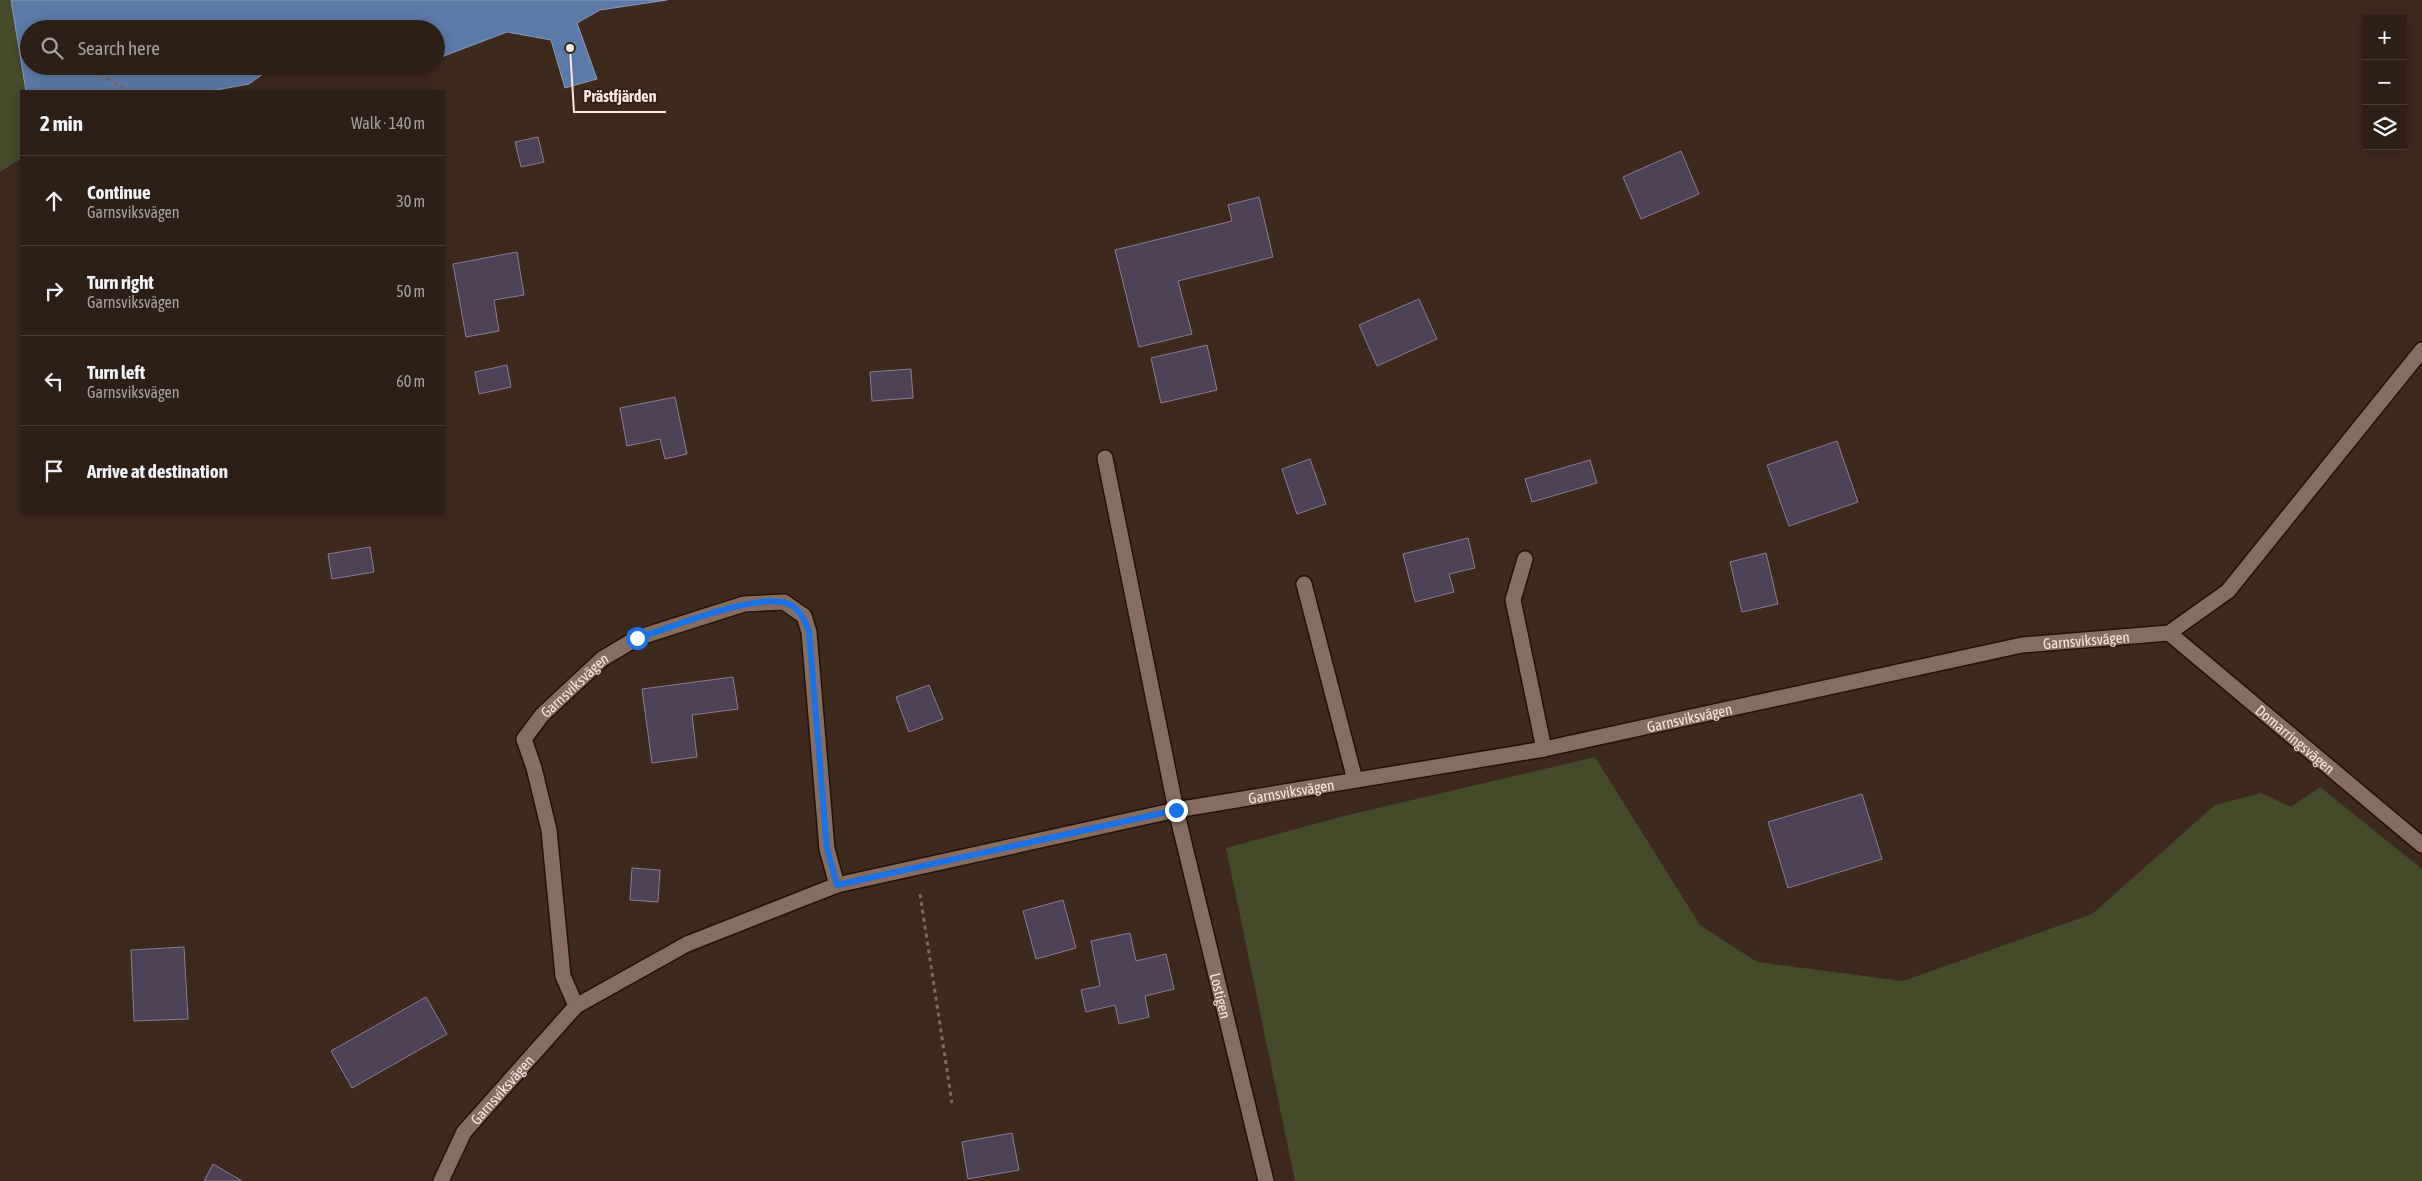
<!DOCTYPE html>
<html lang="en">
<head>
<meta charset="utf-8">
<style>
	:root { --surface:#2e1f16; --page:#36271f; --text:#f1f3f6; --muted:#a7a2a1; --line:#493d35 }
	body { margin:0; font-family:"Asap Condensed",sans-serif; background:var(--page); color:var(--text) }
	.controls { position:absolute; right:15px; top:15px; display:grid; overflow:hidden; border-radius:0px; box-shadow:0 2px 12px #0003 }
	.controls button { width:45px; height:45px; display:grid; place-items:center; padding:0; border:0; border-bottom:1px solid var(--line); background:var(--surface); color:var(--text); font:25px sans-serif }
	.stop { position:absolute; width:15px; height:15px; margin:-11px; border:4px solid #1a73e8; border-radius:50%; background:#fff }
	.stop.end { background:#1a73e8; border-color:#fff; box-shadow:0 1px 5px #0008 }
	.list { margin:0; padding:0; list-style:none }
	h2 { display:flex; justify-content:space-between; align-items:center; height:65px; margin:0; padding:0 20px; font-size:21px }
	h2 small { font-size:16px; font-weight:400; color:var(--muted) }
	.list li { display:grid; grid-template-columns:32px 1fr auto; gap:15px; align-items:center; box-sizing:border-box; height:90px; padding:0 20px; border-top:1px solid var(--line) }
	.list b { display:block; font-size:19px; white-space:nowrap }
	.list p { margin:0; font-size:16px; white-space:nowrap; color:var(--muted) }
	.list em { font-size:16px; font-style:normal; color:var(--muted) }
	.icon { flex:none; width:28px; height:28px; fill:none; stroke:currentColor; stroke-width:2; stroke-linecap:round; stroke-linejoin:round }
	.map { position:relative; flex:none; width:2422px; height:1181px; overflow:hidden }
	.search { position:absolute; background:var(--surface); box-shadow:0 2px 12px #0003; left:20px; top:20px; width:425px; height:55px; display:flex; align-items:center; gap:12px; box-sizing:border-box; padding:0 18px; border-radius:28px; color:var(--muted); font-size:19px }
	.panel { position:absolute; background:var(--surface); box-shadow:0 2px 12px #0003; left:20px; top:90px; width:425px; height:425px; border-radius:0px }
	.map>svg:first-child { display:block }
	.green { fill:#444a2a }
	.water { fill:#5c7aa8; stroke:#8a9bb9 }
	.building { fill:#4c4156; stroke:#8a7d95 }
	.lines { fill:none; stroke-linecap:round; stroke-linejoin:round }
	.service-casing { stroke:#241106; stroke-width:18 }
	.minor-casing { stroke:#241106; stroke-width:18 }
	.path { stroke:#7c695f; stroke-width:3; stroke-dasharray:4 4; stroke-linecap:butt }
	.service { stroke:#866d5f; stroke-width:15 }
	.minor { stroke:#866d5f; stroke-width:15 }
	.route { stroke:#1a73e8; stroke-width:6 }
	.labels { text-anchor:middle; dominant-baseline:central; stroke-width:4; stroke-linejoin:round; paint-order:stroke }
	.street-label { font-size:15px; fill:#f7e8e0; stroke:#341f13 }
	.leader { fill:none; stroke:#f7e8e0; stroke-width:2 }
	.callout-dot { fill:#f7e8e0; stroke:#341f13; stroke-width:2 }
	.callout-label { font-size:16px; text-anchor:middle; font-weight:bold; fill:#f7e8e0; stroke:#341f13; stroke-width:4; stroke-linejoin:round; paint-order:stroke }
</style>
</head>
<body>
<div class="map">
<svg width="2422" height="1181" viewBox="0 0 2422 1181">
	<rect width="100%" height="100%" fill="#3e291d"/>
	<path class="green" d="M0,0H11L26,91H21V159L0,172Z
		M1595,757L1700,925L1757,962L1903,981L2092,914L2215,805L2261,793L2291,807L2320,787L2422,869V1181H1295L1226,848L1348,815Z"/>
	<path class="water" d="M11,0H667L600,10L577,23L597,79L565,88L551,40L507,32L436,59V29H29V66H274L249,84L211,91H26Z
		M353,66H407L375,74Z"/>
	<path class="building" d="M538,137L544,162L521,167L515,142Z
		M1681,151L1699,194L1641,219L1623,177Z
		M1259,197L1273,257L1178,281L1192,334L1139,347L1115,250L1232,221L1228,205Z
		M517,252L524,295L494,300L499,331L466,337L453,264Z
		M1419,299L1437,339L1377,366L1359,325Z
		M1207,345L1217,390L1161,403L1151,358Z
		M507,365L511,387L479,394L475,372Z
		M911,369L913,398L872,401L870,372Z
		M675,397L687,454L665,459L660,439L627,446L620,408Z
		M1837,441L1858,502L1789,526L1767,465Z
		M1310,459L1326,504L1297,514L1282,469Z
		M1590,460L1597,483L1532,502L1525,479Z
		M1468,538L1475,568L1449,574L1454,592L1415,602L1403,554Z
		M370,547L374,572L332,579L328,554Z
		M1766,553L1778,604L1742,612L1730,562Z
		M733,677L738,709L692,715L697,757L652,763L642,689Z
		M929,685L943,719L909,732L896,697Z
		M1862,794L1882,859L1788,888L1768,822Z
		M632,868L660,870L658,902L630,900Z
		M1063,900L1076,948L1036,959L1023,911Z
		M1130,933L1136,961L1166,954L1174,989L1145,996L1149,1017L1119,1024L1115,1005L1086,1012L1081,990L1100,986L1091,941Z
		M184,947L188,1019L134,1021L131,950Z
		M426,997L447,1034L352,1088L331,1051Z
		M1012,1133L1019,1170L968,1179L962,1142Z
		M213,1164L242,1181H204Z"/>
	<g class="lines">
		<g class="service-casing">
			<g id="service">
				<path d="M1105,458L1176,810"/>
				<path d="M1525,559L1513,600L1544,749"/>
				<path d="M1304,584L1355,780"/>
				<path id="s1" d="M576,1006L563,976L549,830L534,768L524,739L542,715L602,659L637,638L744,604L784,602L804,616L809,632L827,849L837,885"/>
			</g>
		</g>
		<g class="minor-casing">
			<g id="minor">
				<path id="s2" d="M2169,633L2422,845"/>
				<path id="s3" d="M1176,810L1266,1181"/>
				<path id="s4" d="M441,1181L464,1132L576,1006L687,944L837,885L1176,810L1544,749L2022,645L2169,633L2228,591L2422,350"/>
			</g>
		</g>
		<path class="path" d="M86,66L123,88L125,91
			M920,894L952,1103"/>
		<use href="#service" class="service"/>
		<use href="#minor" class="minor"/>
	</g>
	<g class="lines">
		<path class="route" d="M637,638C673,627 747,596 783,602C797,605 805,619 809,632L827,849L837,885L1176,810"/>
	</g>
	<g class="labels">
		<g class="street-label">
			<text stroke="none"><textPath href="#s4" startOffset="1785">Garnsviksvägen</textPath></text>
			<text stroke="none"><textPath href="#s1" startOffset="348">Garnsviksvägen</textPath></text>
			<text stroke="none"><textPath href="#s4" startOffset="1380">Garnsviksvägen</textPath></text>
			<text stroke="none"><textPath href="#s2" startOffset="165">Domarringsvägen</textPath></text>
			<text stroke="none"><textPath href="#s4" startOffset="975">Garnsviksvägen</textPath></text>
			<text stroke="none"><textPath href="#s3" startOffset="191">Lostigen</textPath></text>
			<text stroke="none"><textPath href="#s4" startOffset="111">Garnsviksvägen</textPath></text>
		</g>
	</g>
	<path class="leader" d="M570 48L574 112H666"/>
	<circle class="callout-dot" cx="570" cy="48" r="5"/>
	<g class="callout-label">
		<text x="620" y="102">Prästfjärden</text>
	</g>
</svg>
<div class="controls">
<button>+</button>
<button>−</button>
<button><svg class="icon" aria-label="layers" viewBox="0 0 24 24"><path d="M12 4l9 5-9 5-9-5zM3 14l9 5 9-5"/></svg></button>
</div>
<div class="stop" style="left:637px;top:638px"></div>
<div class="stop end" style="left:1176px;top:810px"></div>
<div class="search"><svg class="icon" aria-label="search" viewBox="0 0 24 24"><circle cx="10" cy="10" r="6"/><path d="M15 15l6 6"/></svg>Search here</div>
<section class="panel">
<h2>2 min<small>Walk · 140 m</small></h2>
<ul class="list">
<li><svg class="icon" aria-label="ahead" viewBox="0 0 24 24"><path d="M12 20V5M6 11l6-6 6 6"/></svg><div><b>Continue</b><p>Garnsviksvägen</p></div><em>30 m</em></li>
<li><svg class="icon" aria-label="right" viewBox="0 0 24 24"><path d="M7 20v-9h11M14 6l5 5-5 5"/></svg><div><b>Turn right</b><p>Garnsviksvägen</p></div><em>50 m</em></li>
<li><svg class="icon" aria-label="left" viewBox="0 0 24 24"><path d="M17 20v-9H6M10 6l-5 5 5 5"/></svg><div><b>Turn left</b><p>Garnsviksvägen</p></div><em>60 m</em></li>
<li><svg class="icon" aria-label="arrive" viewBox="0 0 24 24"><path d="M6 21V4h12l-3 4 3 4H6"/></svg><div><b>Arrive at destination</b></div></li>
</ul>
</section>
</div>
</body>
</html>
